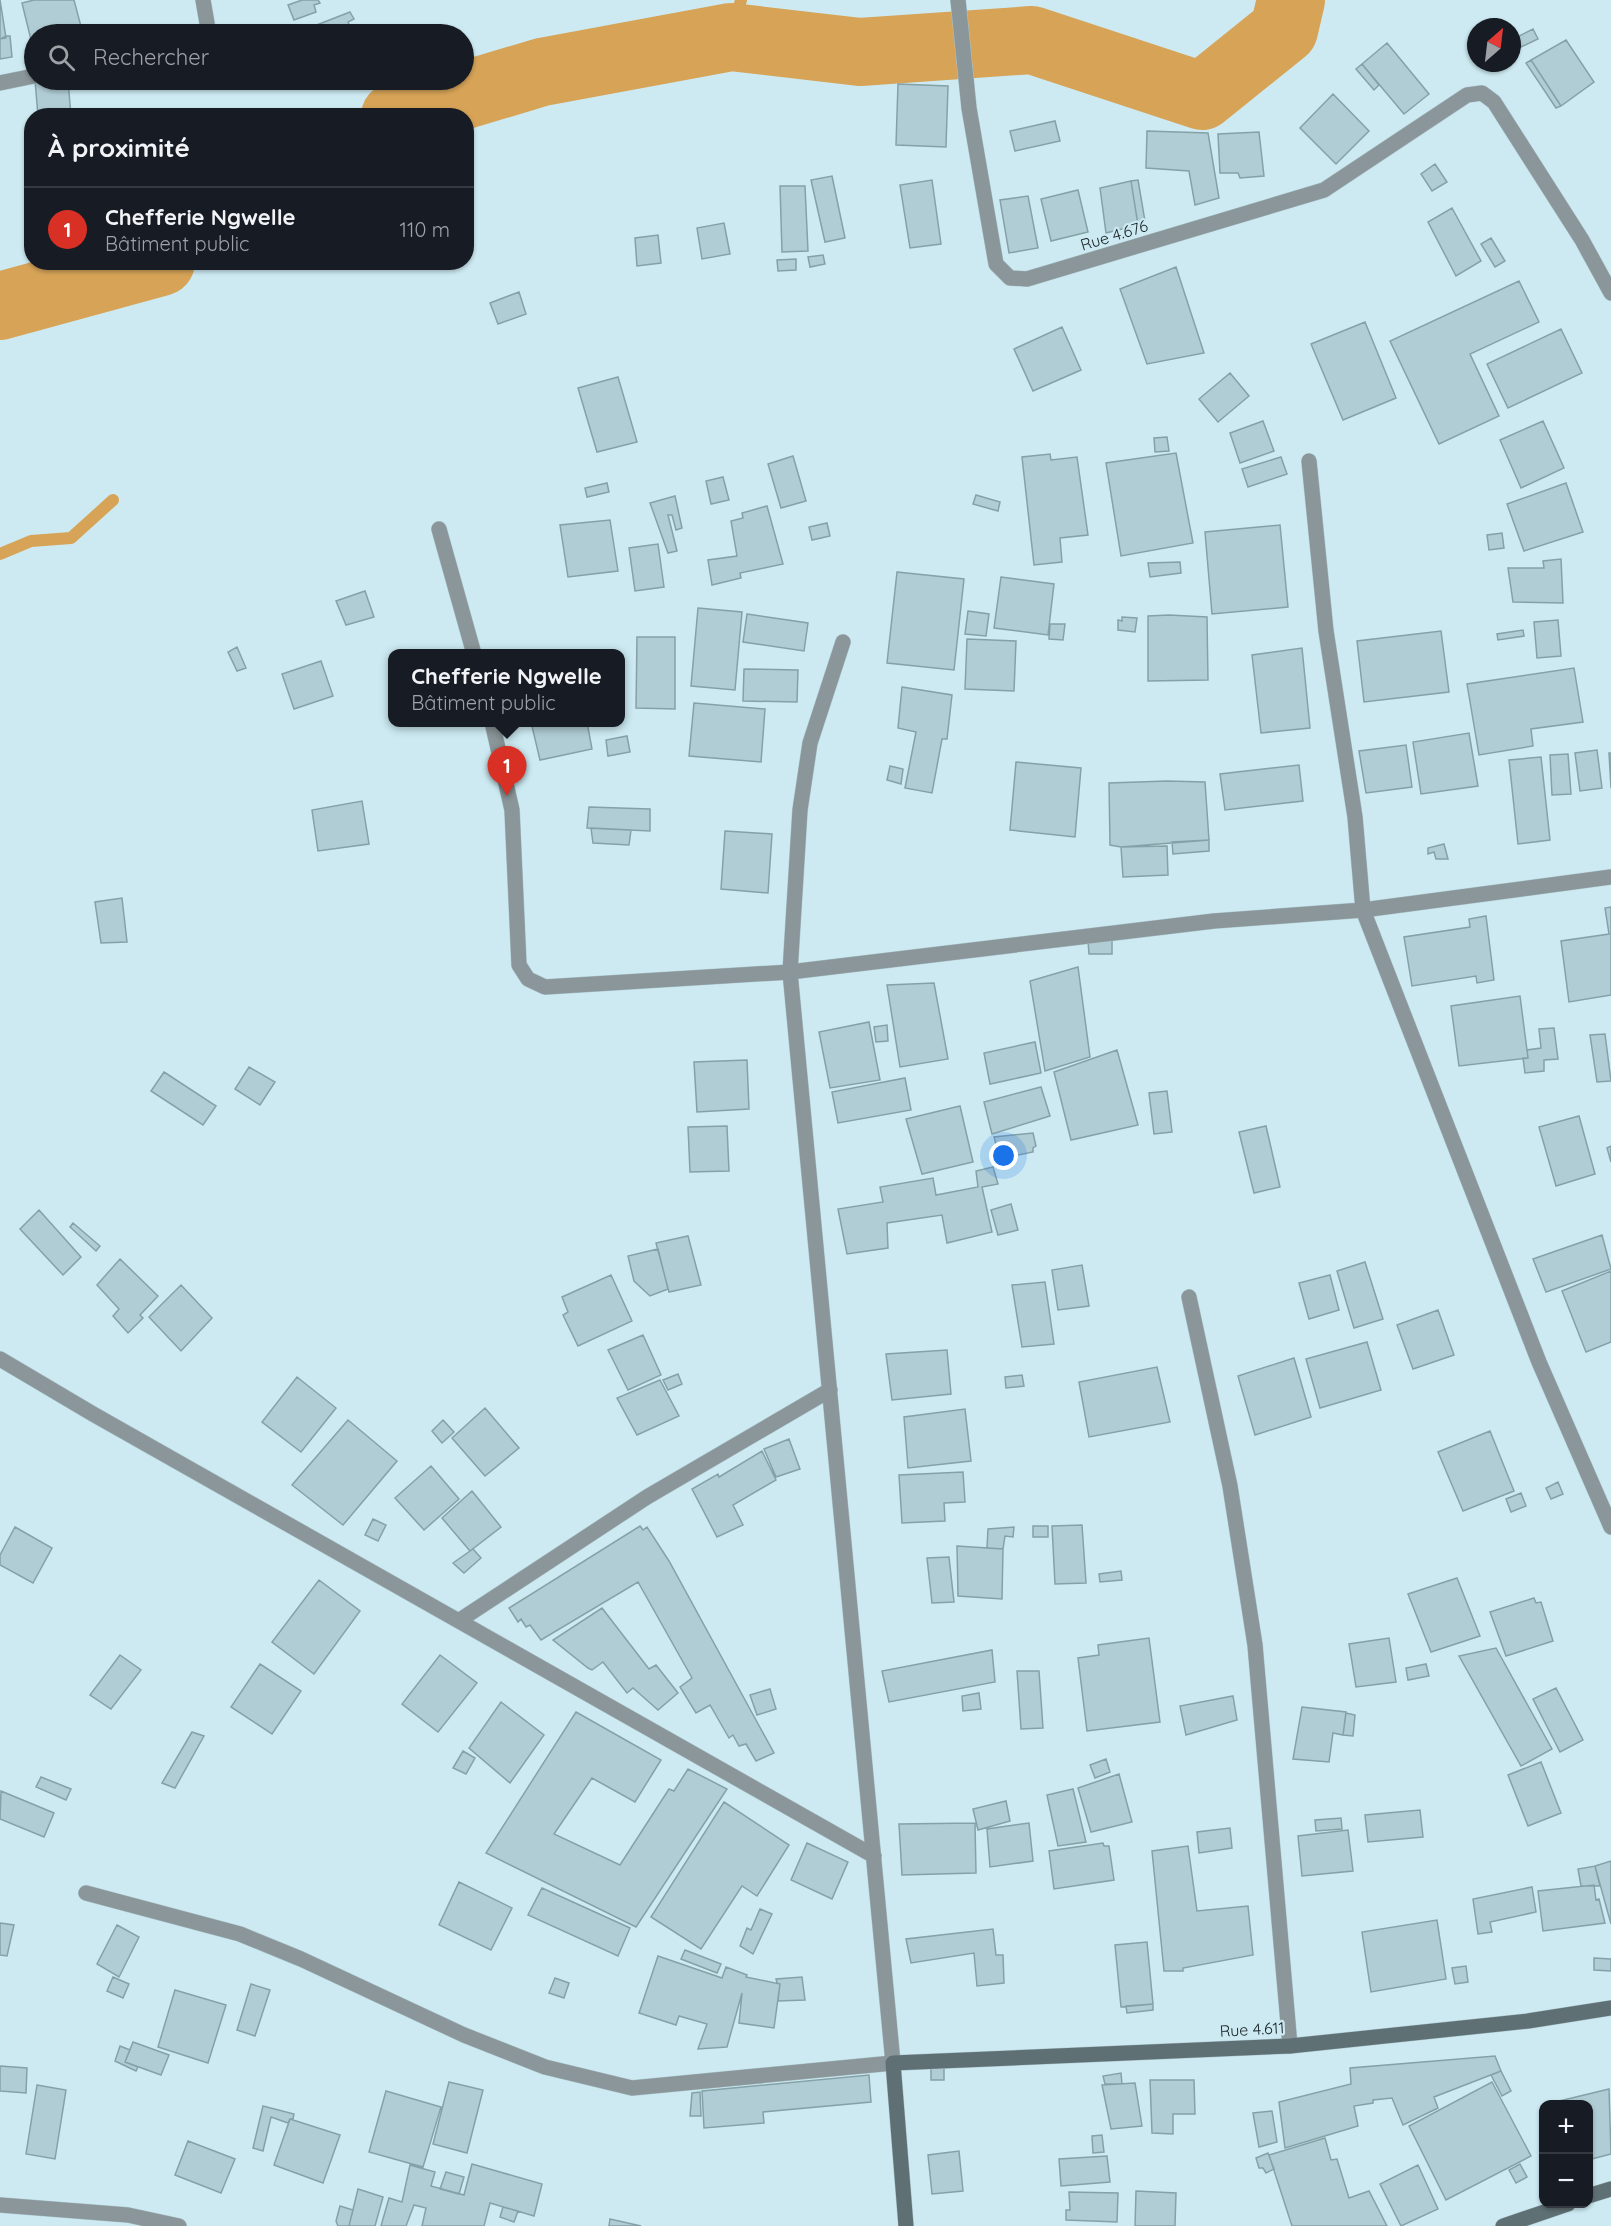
<!DOCTYPE html>
<html lang="fr">
<head>
<meta charset="utf-8">
<style>
	:root { --surface:#171b24; --page:#20242c; --text:#f1f3f6; --muted:#9ea1a6; --line:#363941; --accent:#d93025 }
	body { margin:0; font-family:Quicksand,sans-serif; background:var(--page); color:var(--text) }
	.controls { position:absolute; right:18px; bottom:18px; display:grid; overflow:hidden; border-radius:12px; box-shadow:0 2px 4px #0004 }
	.controls button { width:54px; height:54px; display:grid; place-items:center; padding:0; border:0; border-bottom:2px solid var(--line); background:var(--surface); color:var(--text); font:30px sans-serif }
	.compass { position:absolute; left:1467px; top:18px; width:54px; height:54px; border-radius:50%; background:var(--surface); box-shadow:0 2px 4px #0004; rotate:28deg }
	.you { position:absolute; left:1004px; top:1156px; width:21px; height:21px; margin:-15px; border:4px solid #fff; border-radius:50%; background:#1a73e8; box-shadow:0 0 0 9px #1a73e833 }
	.badge { display:grid; place-items:center; width:39px; height:39px; border-radius:50%; background:var(--accent); color:#fff; font-size:20px; font-weight:700 }
	.pin { position:absolute; translate:-50% -50px; filter:drop-shadow(0 2px 3px #0008) }
	.pin::after { content:''; position:absolute; top:32px; width:21px; height:18px; background:inherit; clip-path:polygon(0 0,100% 0,50% 100%) }
	.popup { position:absolute; left:388px; top:649px; width:237px; height:78px; box-sizing:border-box; display:grid; place-content:center; border-radius:12px; background:var(--surface); filter:drop-shadow(0 2px 4px #0005); font-size:20px; white-space:nowrap; color:var(--muted) }
	.popup b { font-size:22px; color:var(--text) }
	.popup::after { content:''; position:absolute; left:50%; top:100%; margin-left:-12px; border:12px solid transparent; border-top-color:var(--surface) }
	.list { margin:0; padding:0; list-style:none }
	h2 { display:flex; justify-content:space-between; align-items:center; height:78px; margin:0; padding:0 24px; font-size:26px }
	h2 small { font-size:20px; font-weight:400; color:var(--muted) }
	.list li { display:grid; grid-template-columns:39px 1fr auto; gap:18px; align-items:center; box-sizing:border-box; height:84px; padding:0 24px; border-top:2px solid var(--line) }
	.list b { display:block; font-size:22px; white-space:nowrap }
	.list p { margin:0; font-size:20px; white-space:nowrap; color:var(--muted) }
	.list em { font-size:20px; font-style:normal; color:var(--muted) }
	.icon { flex:none; width:33px; height:33px; fill:none; stroke:currentColor; stroke-width:2; stroke-linecap:round; stroke-linejoin:round }
	.map { position:relative; flex:none; width:1611px; height:2226px; overflow:hidden }
	.search { position:absolute; background:var(--surface); box-shadow:0 2px 4px #0004; left:24px; top:24px; width:450px; height:66px; display:flex; align-items:center; gap:15px; box-sizing:border-box; padding:0 21px; border-radius:33px; color:var(--muted); font-size:22px }
	.panel { position:absolute; background:var(--surface); box-shadow:0 2px 4px #0004; left:24px; top:108px; width:450px; height:162px; border-radius:24px }
	.map>svg:first-child { display:block }
	.lines { fill:none; stroke-linecap:round; stroke-linejoin:round }
	.stream { stroke:#d6a357; stroke-width:12 }
	.river { stroke:#d6a357; stroke-width:68 }
	.building { fill:#b0ccd4; stroke:#85a1a8; stroke-width:1.5 }
	.street-casing { stroke:#acc6cd; stroke-width:16 }
	.secondary-casing { stroke:#acc6cd; stroke-width:16 }
	.street { stroke:#8a9699; stroke-width:15 }
	.secondary { stroke:#5f7075; stroke-width:15 }
	.labels { text-anchor:middle; dominant-baseline:central; stroke-width:4.5; stroke-linejoin:round; paint-order:stroke }
	.street-label { font-size:16px; fill:#152023; stroke:#cdeaf2 }
</style>
</head>
<body>
<div class="map">
<svg width="1611" height="2226" viewBox="0 0 1611 2226">
	<rect width="100%" height="100%" fill="#cdeaf2"/>
	<g class="lines">
		<path class="stream" d="M731,37L741,0
			M0,554L31,541L71,538L113,500"/>
		<path class="river" d="M395,116L542,72L731,37L860,52L1032,40L1202,96L1284,30L1291,0
			M0,306L161,262"/>
	</g>
	<path class="building" d="M0,0L6,38L0,39Z
		M34,0H74L83,34H34L33,48L22,3Z
		M302,0H318L320,3L314,5L316,12L294,20L288,5Z
		M350,12L354,19L348,22L351,29L334,34H312L309,28Z
		M1533,29L1538,39L1521,47L1517,37Z
		M6,36H10L12,57L0,59V39Z
		M1566,40L1594,82L1561,106L1531,60Z
		M1387,43L1429,94L1404,114L1362,64Z
		M1531,60L1561,106L1556,108L1526,63Z
		M1362,64L1379,85L1374,90L1356,69Z
		M35,80H68L71,116H38Z
		M898,84L948,86L946,147L896,145Z
		M1333,94L1369,131L1336,164L1300,128Z
		M1055,121L1060,141L1015,151L1010,131Z
		M1147,131L1208,133L1219,198L1195,205L1189,171L1146,168Z
		M1259,132L1264,176L1240,178L1238,173H1220L1218,134Z
		M1435,164L1447,182L1432,191L1421,174Z
		M832,176L845,238L825,242L811,180Z
		M932,180L941,244L910,248L900,185Z
		M1138,180L1145,221L1138,225L1131,181Z
		M1131,181L1138,225L1106,233L1100,188Z
		M780,186H805L808,251L782,252Z
		M1078,190L1088,232L1051,241L1041,199Z
		M1028,196L1038,248L1009,253L1000,200Z
		M1452,208L1481,261L1456,276L1428,222Z
		M724,223L730,254L702,259L697,228Z
		M658,235L661,263L637,266L635,238Z
		M1491,238L1505,261L1495,267L1481,244Z
		M823,255L825,264L810,267L808,257Z
		M796,259V270L778,271L777,260Z
		M1176,267L1204,353L1147,364L1120,289Z
		M1519,281L1539,322L1470,354L1499,416L1439,444L1390,341Z
		M519,292L526,314L498,324L490,303Z
		M1365,322L1396,398L1343,420L1311,344Z
		M1062,327L1081,370L1033,391L1014,349Z
		M1561,329L1582,373L1508,408L1487,364Z
		M1230,373L1249,396L1218,422L1199,399Z
		M618,377L637,442L597,452L578,388Z
		M1263,421L1274,451L1240,463L1230,433Z
		M1543,421L1564,468L1521,488L1500,440Z
		M1167,437L1169,451L1155,452L1154,438Z
		M1176,453L1193,543L1121,556L1106,463Z
		M1050,454L1051,460L1077,457L1088,535L1060,538L1062,562L1034,565L1022,457Z
		M793,456L806,501L781,508L768,464Z
		M1281,457L1287,474L1248,487L1242,469Z
		M723,477L729,500L711,504L706,481Z
		M607,483L609,492L587,497L585,488Z
		M1566,483L1583,532L1524,551L1507,504Z
		M976,495L1000,502L998,511L973,504Z
		M675,496L682,528L676,530L672,515H668L677,551L668,553L650,503Z
		M767,506L783,564L740,573L741,578L712,585L708,560L737,556L731,521L743,518L742,513Z
		M610,520L618,571L568,577L560,525Z
		M827,523L830,536L812,540L809,527Z
		M1280,525L1288,607L1212,614L1205,532Z
		M1502,533L1504,548L1489,550L1487,535Z
		M658,544L664,587L635,591L629,548Z
		M1561,559L1563,603L1513,602L1508,568H1544L1543,561Z
		M1180,562L1181,573L1150,577L1148,563Z
		M897,572L964,579L954,670L887,663Z
		M1001,577L1054,584L1048,635L994,628Z
		M365,591L374,617L346,625L336,601Z
		M698,608L742,612L735,690L691,686Z
		M968,611L989,614L986,636L965,634Z
		M747,614L808,623L804,651L743,642Z
		M1169,615L1207,617L1208,680L1148,681V616Z
		M1122,617L1137,618L1135,632L1118,630V620L1122,621Z
		M1558,620L1561,656L1537,658L1534,622Z
		M1050,624H1065L1063,640L1049,639Z
		M1523,630L1524,636L1498,640L1497,634Z
		M1441,631L1449,692L1364,702L1357,641Z
		M637,637H675V709L636,708Z
		M967,639L1016,641L1014,691L965,689Z
		M237,647L246,668L237,671L228,652Z
		M1302,648L1310,728L1261,733L1252,655Z
		M321,661L333,696L294,709L282,674Z
		M1574,668L1583,722L1531,729L1533,746L1479,755L1467,684Z
		M744,669L798,670L797,702L743,701Z
		M902,687L952,695L947,739H942L932,793L905,788L916,732L898,728Z
		M694,703L765,709L761,762L689,756Z
		M531,722H587L592,749L540,760Z
		M1469,733L1478,786L1421,794L1413,742Z
		M627,736L630,752L608,756L606,740Z
		M1406,745L1412,787L1366,793L1359,751Z
		M1597,750L1602,788L1580,791L1575,753Z
		M1609,753H1611V788Z
		M1568,754L1571,794L1552,795L1550,755Z
		M1541,757L1550,840L1518,844L1509,760Z
		M1016,762L1081,768L1075,837L1010,830Z
		M1299,765L1303,801L1225,810L1220,774Z
		M890,766L903,769L901,784L887,780Z
		M1167,781L1205,782L1209,840L1121,847L1110,845L1109,783Z
		M362,801L369,844L318,851L312,810Z
		M589,807L650,809V831L587,828Z
		M591,828L631,830L629,845L593,843Z
		M725,831L772,834L768,893L721,889Z
		M1209,840V851L1173,854L1172,842Z
		M1444,844L1448,859H1436L1434,852L1428,854V848Z
		M1167,846L1168,875L1123,877L1121,847Z
		M122,898L127,942L101,943L95,902Z
		M1611,907V995L1569,1002L1561,941L1609,934L1605,908Z
		M1486,916L1494,980L1477,983L1476,976L1412,986L1404,937L1470,927L1469,919Z
		M1112,940V954H1089L1088,941Z
		M1078,967L1090,1057L1045,1071L1030,981Z
		M934,983L948,1059L900,1067L887,985Z
		M1520,996L1528,1058L1459,1066L1451,1006Z
		M869,1022L880,1080L830,1088L819,1032Z
		M887,1025L888,1041L876,1042L874,1027Z
		M1554,1028L1558,1059L1544,1060V1071L1525,1073L1523,1058H1528L1527,1050L1541,1048L1539,1029Z
		M1605,1034L1611,1081L1597,1082L1590,1035Z
		M1035,1042L1041,1073L990,1084L984,1053Z
		M1117,1050L1138,1125L1071,1140L1054,1072Z
		M747,1060L749,1109L697,1112L694,1062Z
		M249,1067L275,1082L260,1105L235,1089Z
		M164,1072L216,1106L203,1125L151,1091Z
		M905,1078L911,1110L838,1123L832,1092Z
		M1041,1087L1050,1116L992,1134L984,1102Z
		M1167,1091L1172,1132L1154,1134L1149,1093Z
		M960,1106L973,1162L922,1174L906,1119Z
		M1579,1116L1595,1174L1556,1186L1539,1127Z
		M727,1126L729,1171L690,1172L688,1127Z
		M1266,1126L1280,1187L1254,1193L1239,1132Z
		M1033,1133L1036,1146L1033,1148V1152L1000,1159L994,1137Z
		M1611,1146V1162L1607,1148Z
		M993,1167L998,1184L982,1187L992,1232L947,1243L942,1215L887,1223L888,1248L847,1254L838,1209L883,1202L880,1187L933,1178L936,1195L978,1187L976,1171Z
		M1011,1204L1018,1230L998,1235L991,1210Z
		M39,1210L81,1257L63,1275L20,1229Z
		M73,1223L100,1246L96,1251L70,1227Z
		M1602,1235L1611,1269L1546,1292L1533,1259Z
		M688,1236L701,1285L669,1292L656,1243Z
		M658,1249L668,1289L650,1296L634,1281L628,1256Z
		M120,1259L158,1296L140,1315L143,1318L128,1333L113,1316L119,1309L97,1285Z
		M1365,1262L1383,1319L1354,1328L1337,1271Z
		M1082,1265L1089,1306L1058,1310L1052,1270Z
		M1611,1271V1342L1586,1352L1562,1291Z
		M611,1275L632,1321L578,1346L563,1315L568,1312L562,1297Z
		M1330,1275L1339,1310L1309,1319L1299,1283Z
		M1045,1282L1054,1344L1022,1347L1012,1285Z
		M181,1285L212,1318L181,1351L149,1317Z
		M1438,1310L1454,1355L1413,1369L1397,1325Z
		M643,1335L661,1375L628,1390L608,1350Z
		M1367,1342L1381,1390L1320,1408L1306,1359Z
		M947,1350L951,1394L892,1400L886,1354Z
		M1294,1358L1311,1417L1255,1435L1238,1376Z
		M1157,1367L1170,1422L1089,1437L1079,1382Z
		M678,1374L682,1384L668,1390L663,1380Z
		M1022,1375L1024,1386L1006,1388L1005,1377Z
		M297,1377L336,1408L301,1452L262,1422Z
		M660,1380L679,1416L637,1435L617,1398Z
		M485,1408L519,1448L485,1476L452,1438Z
		M965,1409L971,1461L908,1468L904,1417Z
		M348,1420L397,1461L343,1525L292,1485Z
		M443,1420L454,1432L442,1443L432,1431Z
		M1490,1431L1514,1491L1463,1511L1438,1452Z
		M789,1439L800,1469L776,1477L764,1449Z
		M762,1451L776,1480L733,1505L743,1525L717,1537L692,1489L718,1474L719,1477Z
		M431,1466L459,1499L424,1530L395,1498Z
		M963,1472L965,1502L944,1503L945,1521L902,1523L899,1475Z
		M1558,1482L1563,1494L1551,1499L1546,1488Z
		M472,1491L501,1527L470,1551L442,1518Z
		M1521,1493L1526,1506L1511,1512L1506,1499Z
		M373,1519L386,1525L378,1541L365,1535Z
		M1082,1525L1086,1583L1055,1584L1052,1526Z
		M640,1526L643,1530L647,1527L669,1561L774,1753L756,1761L746,1744L739,1746L733,1735L729,1738L710,1705L696,1713L680,1687L692,1678L638,1582L541,1640L530,1625L526,1627L521,1619L518,1622L509,1608Z
		M1033,1526H1048V1537H1033Z
		M15,1527L52,1548L33,1583L0,1565V1555Z
		M1014,1527L1013,1537L1005,1536L1003,1549L987,1548L988,1529Z
		M957,1546L1003,1549L1002,1599L958,1596Z
		M473,1549L481,1558L464,1573L453,1563Z
		M949,1557L954,1602L932,1603L927,1558Z
		M1121,1571L1122,1580L1100,1582L1099,1574Z
		M1457,1578L1480,1636L1431,1652L1408,1594Z
		M319,1580L360,1611L314,1674L272,1642Z
		M1534,1598L1536,1603L1541,1602L1553,1641L1506,1656L1490,1612Z
		M602,1608L649,1669L656,1665L678,1693L658,1710L633,1688L627,1693L603,1662L592,1670L588,1668L553,1640Z
		M1149,1638L1160,1722L1087,1731L1078,1658L1099,1655L1098,1645Z
		M1389,1638L1396,1682L1356,1687L1349,1644Z
		M1496,1648L1552,1749L1521,1766L1459,1656Z
		M992,1650L995,1682L889,1702L882,1671Z
		M120,1655L141,1670L111,1709L90,1695Z
		M440,1655L477,1683L438,1732L402,1704Z
		M260,1664L301,1691L272,1734L231,1707Z
		M1426,1664L1429,1676L1408,1680L1406,1668Z
		M1017,1671H1039L1043,1728L1021,1729Z
		M1556,1688L1583,1740L1560,1752L1533,1699Z
		M770,1689L776,1709L757,1715L750,1695Z
		M979,1693L981,1709L963,1711L962,1696Z
		M1233,1696L1237,1720L1186,1735L1180,1706Z
		M501,1702L544,1735L510,1783L469,1748Z
		M1302,1707L1346,1712L1343,1735L1333,1733L1329,1762L1293,1759Z
		M576,1712L661,1760L635,1802L592,1778L554,1834L620,1865L669,1789L674,1791L688,1769L727,1789L636,1927L486,1853Z
		M1346,1713L1355,1715L1353,1736L1343,1735Z
		M192,1732L204,1736L175,1788L162,1783Z
		M463,1751L475,1758L466,1774L453,1768Z
		M1106,1759L1110,1772L1095,1778L1090,1765Z
		M1541,1762L1561,1813L1528,1826L1508,1775Z
		M1119,1774L1132,1822L1091,1832L1078,1788Z
		M41,1777L71,1789L66,1800L36,1787Z
		M1073,1789L1086,1842L1058,1846L1047,1795Z
		M1,1791L54,1813L44,1837L0,1819Z
		M1006,1801L1010,1821L978,1830L973,1809Z
		M724,1802L789,1845L757,1896L742,1886L701,1949L651,1917Z
		M1420,1810L1423,1837L1368,1842L1365,1815Z
		M1341,1818L1342,1829L1316,1831L1315,1820Z
		M975,1823L976,1873L902,1875L899,1824Z
		M1029,1823L1033,1861L990,1867L987,1829Z
		M1230,1828L1232,1848L1199,1853L1197,1832Z
		M1348,1830L1353,1871L1302,1876L1298,1836Z
		M807,1843L848,1862L832,1899L791,1880Z
		M1103,1843L1104,1846H1109L1114,1880L1054,1889L1049,1851Z
		M1188,1846L1197,1911L1248,1906L1253,1955L1183,1968V1971H1164L1152,1851Z
		M1611,1861V1924L1595,1866Z
		M1595,1866L1600,1886H1581L1578,1869Z
		M459,1882L512,1908L491,1950L439,1925Z
		M1594,1885L1596,1900L1599,1899L1605,1923L1543,1931L1538,1891Z
		M1532,1887L1536,1912L1490,1922L1492,1932L1478,1934L1473,1899Z
		M542,1888L630,1928L618,1956L528,1915Z
		M760,1909L772,1914L753,1954L740,1946L747,1928L751,1930Z
		M1437,1920L1446,1979L1371,1992L1362,1932Z
		M0,1923L14,1925L7,1956L0,1955Z
		M117,1925L139,1937L119,1977L97,1964Z
		M993,1929L996,1955H1003L1004,1983L977,1986L974,1953L911,1963L906,1939Z
		M1147,1942L1153,2004L1121,2007L1115,1945Z
		M685,1950L721,1964L717,1973L681,1959Z
		M658,1956L722,1978L726,1967L747,1975L746,1977L780,1984L774,2028L739,2023L742,1993L727,2047L698,2049L707,2024L679,2016L676,2025L639,2013Z
		M1594,1958L1611,1959V1971L1594,1970Z
		M1466,1966L1468,1982L1455,1984L1452,1968Z
		M113,1977L129,1984L123,1998L107,1991Z
		M802,1977L805,2000L778,2001L780,1984L777,1983L776,1979Z
		M555,1978L569,1983L564,1998L549,1993Z
		M251,1984L270,1990L255,2036L237,2030Z
		M175,1990L226,2005L208,2063L158,2047Z
		M1153,2004V2010L1127,2013L1126,2006Z
		M133,2042L169,2055L161,2075L125,2062Z
		M120,2046L130,2050L125,2062L138,2067L136,2071L115,2061Z
		M1495,2056L1501,2071L1434,2097L1438,2108L1403,2125L1392,2098L1373,2100V2103L1354,2106L1358,2126L1285,2148L1279,2102L1351,2084L1350,2068Z
		M0,2066L27,2068L26,2093L0,2091Z
		M931,2067H944V2080H931Z
		M1501,2071L1511,2091L1502,2096L1491,2075Z
		M1121,2073L1122,2084H1105L1103,2076Z
		M869,2075L871,2102L763,2112L764,2123L704,2128L702,2091Z
		M1150,2080H1194L1195,2114H1173V2134L1152,2133Z
		M449,2082L483,2090L467,2153L433,2144Z
		M1492,2082L1531,2156L1446,2200L1409,2126Z
		M1135,2083L1142,2126L1111,2129L1102,2085Z
		M37,2085L66,2090L55,2159L26,2154Z
		M1609,2089L1611,2154L1588,2160V2104H1547Z
		M386,2091L441,2107L423,2167L369,2152Z
		M700,2092L701,2116H690L692,2093Z
		M263,2106L294,2114L293,2119H290L288,2123L271,2117L263,2151L253,2148Z
		M1272,2111L1277,2142L1259,2147L1253,2113Z
		M290,2119L340,2135L323,2183L274,2165Z
		M1102,2135L1104,2152L1093,2153L1092,2136Z
		M1325,2138L1331,2160L1337,2159L1349,2198L1369,2191L1387,2226H1292L1269,2155Z
		M188,2141L235,2159L221,2193L175,2175Z
		M959,2151L963,2191L932,2194L928,2155Z
		M1268,2153L1274,2169L1266,2173L1263,2168H1259L1256,2158Z
		M1107,2156L1110,2182L1061,2186L1059,2159Z
		M472,2164L542,2184L534,2216L490,2203L484,2226H422L426,2208L414,2205L406,2226H381L389,2198L402,2202L410,2165L435,2172L431,2186L464,2195Z
		M1520,2164L1527,2177L1516,2183L1509,2170Z
		M1418,2165L1438,2209L1401,2226L1380,2184Z
		M446,2172L464,2177L459,2194L440,2189Z
		M358,2189L383,2197L375,2226H349Z
		M1136,2191L1176,2193L1175,2226H1135Z
		M1069,2192L1118,2193L1117,2222L1066,2220V2210H1070Z
		M340,2206L353,2210L349,2226H338L336,2221Z
		M503,2207L518,2211L514,2222L500,2217Z
		M610,2219L641,2226H609Z"/>
	<g class="lines">
		<g class="street-casing">
			<path id="street" d="M203,0L208,29L206,34
				M958,0L969,108L996,264L1010,278L1027,279L1324,190L1467,95L1482,93L1494,102L1582,240L1611,293
				M0,83L34,76
				M1309,461L1326,631L1355,817L1363,910L1539,1362L1611,1527
				M439,529L474,654
				M492,722L512,810L519,965L528,979L545,987L790,972L1214,921L1363,910L1611,877
				M1189,1297L1230,1486L1255,1645L1290,2046
				M0,1359L93,1414L874,1856
				M460,1620L647,1497L830,1390
				M86,1893L240,1934L301,1959L464,2035L545,2067L632,2088L893,2063L790,972L800,810L810,743L843,642
				M0,2205L128,2215L179,2226"/>
		</g>
		<g class="secondary-casing">
			<path id="secondary" d="M1588,2196L1611,2189
				M906,2226L893,2063L1290,2046L1528,2021L1611,2008
				M1503,2226L1568,2204"/>
		</g>
		<use href="#street" class="street"/>
		<use href="#secondary" class="secondary"/>
	</g>
	<g class="labels">
		<g class="street-label">
			<text transform="translate(1114 235) rotate(-17)">Rue 4.676</text>
			<text transform="translate(1252 2029) rotate(-3)">Rue 4.611</text>
		</g>
	</g>
</svg>
<div class="controls">
<button>+</button>
<button>−</button>
</div>
<svg class="compass" viewBox="-18 -18 36 36"><path d="M0-13l5 13h-10z" fill="#e53935"/><path d="M0 13l5-13h-10z" fill="#9ea1a6"/></svg>
<div class="you"></div>
<div class="pin badge" style="left:507px;top:796px">1</div>
<div class="popup"><b>Chefferie Ngwelle</b>Bâtiment public</div>
<div class="search"><svg class="icon" aria-label="search" viewBox="0 0 24 24"><circle cx="10" cy="10" r="6"/><path d="M15 15l6 6"/></svg>Rechercher</div>
<section class="panel">
<h2>À proximité<small></small></h2>
<ul class="list">
<li><span class="badge">1</span><div><b>Chefferie Ngwelle</b><p>Bâtiment public</p></div><em>110 m</em></li>
</ul>
</section>
</div>
</body>
</html>
